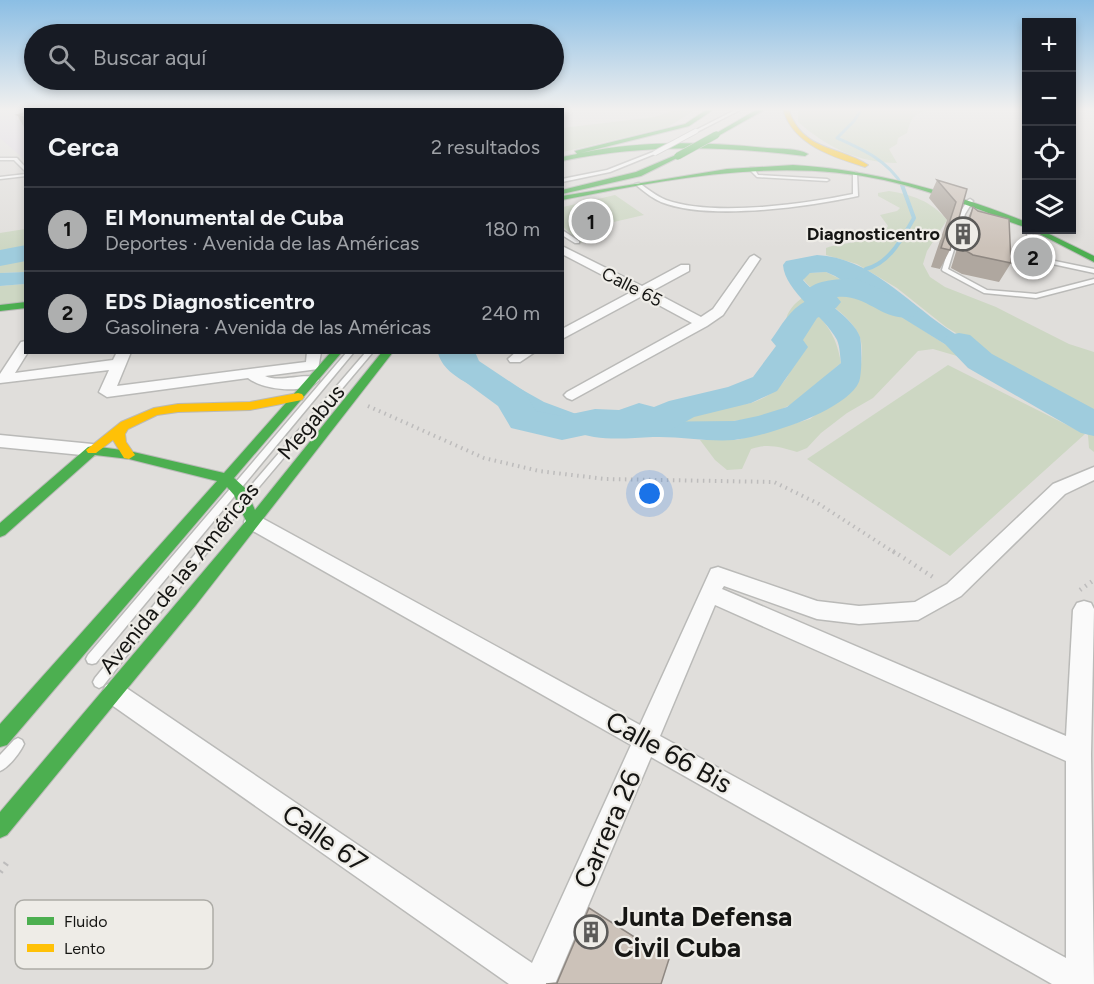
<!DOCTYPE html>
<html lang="es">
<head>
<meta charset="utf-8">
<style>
	:root { --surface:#171b24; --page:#20242c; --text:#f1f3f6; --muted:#9ea1a6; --line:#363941; --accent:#aeafaf }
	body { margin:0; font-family:Figtree,sans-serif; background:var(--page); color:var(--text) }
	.controls { position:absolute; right:18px; top:18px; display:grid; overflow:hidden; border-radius:0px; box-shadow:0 3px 9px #0003 }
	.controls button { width:54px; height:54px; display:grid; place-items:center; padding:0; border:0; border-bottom:2px solid var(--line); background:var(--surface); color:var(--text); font:30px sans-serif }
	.you { position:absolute; left:650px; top:494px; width:21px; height:21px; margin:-15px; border:4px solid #fff; border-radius:50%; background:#1a73e8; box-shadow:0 0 0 9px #1a73e833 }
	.badge { display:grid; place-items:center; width:39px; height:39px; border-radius:50%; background:var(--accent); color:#111; font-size:20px; font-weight:700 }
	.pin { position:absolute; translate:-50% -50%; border:3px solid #fff; box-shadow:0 2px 6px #0006 }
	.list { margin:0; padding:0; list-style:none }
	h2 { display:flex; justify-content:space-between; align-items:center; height:78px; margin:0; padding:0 24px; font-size:26px }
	h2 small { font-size:20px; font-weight:400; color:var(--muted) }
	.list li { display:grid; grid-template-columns:39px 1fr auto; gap:18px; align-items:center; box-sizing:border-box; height:84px; padding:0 24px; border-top:2px solid var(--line) }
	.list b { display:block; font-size:22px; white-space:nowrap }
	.list p { margin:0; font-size:20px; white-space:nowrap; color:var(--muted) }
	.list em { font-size:20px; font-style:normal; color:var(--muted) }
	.icon { flex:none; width:33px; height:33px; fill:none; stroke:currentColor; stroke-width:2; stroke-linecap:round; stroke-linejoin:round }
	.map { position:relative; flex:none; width:1094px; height:984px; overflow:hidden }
	.search { position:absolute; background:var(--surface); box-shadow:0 3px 9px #0003; left:24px; top:24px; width:540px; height:66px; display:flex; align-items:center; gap:15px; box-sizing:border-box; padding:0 21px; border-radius:33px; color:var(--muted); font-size:22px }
	.panel { position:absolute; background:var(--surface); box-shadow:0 3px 9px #0003; left:24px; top:108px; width:540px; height:246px; border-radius:0px }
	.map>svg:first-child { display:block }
	.education { fill:#ddd6e0 }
	.green { fill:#cdd7c3 }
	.water { fill:#9fccdd }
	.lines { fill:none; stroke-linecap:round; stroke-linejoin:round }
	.stream-far2 { stroke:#9fccdd; stroke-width:3 }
	.stream-far1 { stroke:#9fccdd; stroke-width:4 }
	.stream { stroke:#9fccdd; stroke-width:5 }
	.river { fill:#9fccdd; fill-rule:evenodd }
	.lane-casing { stroke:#babab8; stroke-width:3 }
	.street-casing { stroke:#babab8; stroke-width:3 }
	.fast-casing { stroke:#babab8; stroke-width:2 }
	.slow-casing { stroke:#babab8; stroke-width:2 }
	.path-far2 { stroke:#bdbcbc; stroke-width:4; stroke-dasharray:1.5 4.5; stroke-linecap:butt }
	.path-far1 { stroke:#bdbcbc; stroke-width:4.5; stroke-dasharray:1.5 5; stroke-linecap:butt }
	.path { stroke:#bdbcbc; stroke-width:6; stroke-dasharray:2 7; stroke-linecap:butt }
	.lane { fill:#fafafa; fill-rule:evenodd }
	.street { fill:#fafafa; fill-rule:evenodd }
	.fast { fill:#4caf50; fill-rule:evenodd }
	.slow { fill:#ffc107; fill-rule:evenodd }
	.lane-bridge-casing { stroke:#babab8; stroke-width:6; stroke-linecap:butt }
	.fast-bridge-casing { stroke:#babab8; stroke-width:8; stroke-linecap:butt }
	.lane-bridge { stroke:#fafafa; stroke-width:4.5 }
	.fast-bridge { stroke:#4caf50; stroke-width:7 }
	.wall { fill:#afa79f }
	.building { fill:#ccc2b9; stroke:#8f8882; stroke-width:1.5 }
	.labels { text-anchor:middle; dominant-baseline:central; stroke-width:4.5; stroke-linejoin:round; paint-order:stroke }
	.far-poi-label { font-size:18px; font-weight:bold; fill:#151513; stroke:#eeece7; text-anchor:end }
	.far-street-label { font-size:18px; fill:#151513; stroke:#eeece7 }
	.street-label { font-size:22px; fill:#151513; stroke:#eeece7 }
	.near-street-label { font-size:27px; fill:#151513; stroke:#eeece7 }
	.near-poi-label { font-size:27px; font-weight:bold; fill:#151513; stroke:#eeece7; text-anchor:start }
	.key { fill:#eeece7; stroke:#adaca7; stroke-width:1.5 }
	.key-label { font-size:16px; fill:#151513 }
</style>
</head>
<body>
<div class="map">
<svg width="1094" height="984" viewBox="0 0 1094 984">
	<rect width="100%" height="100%" fill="#e0dedb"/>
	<path class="education" d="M0,110H25V160L0,138Z"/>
	<path class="green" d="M674,110H695L668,127L563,152L562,128L655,117Z
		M798,110H932C914,113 912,116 907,133L898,138L897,144L889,149L897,163C858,163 827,147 798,122Z
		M889,191C913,195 931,201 947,220L927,251L923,264L930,277L945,287L996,307L1069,344L1094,352V410L1050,390L946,327L897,288L857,264L826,255V248C844,241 877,244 888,226L880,215L897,211L900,208L878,196V193Z
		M615,195L644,215L592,227L598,233L581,243L563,227V207Z
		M25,229V272L0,273V233Z
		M826,272L854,286L943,343L980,361L1094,424V452L1089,448L1088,435L1061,413L992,374L957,356L933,349L918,351L873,398L847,413L821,433L807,448L797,452C780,447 768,443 751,449L742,469L727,470L715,460L700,440H737L810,419L859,382C860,369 865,348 859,335C848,312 819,299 803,279L810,273Z
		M25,284V305L0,308V286Z
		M802,298C824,321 836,332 841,363C825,376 804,398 786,407C742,429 677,422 629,422L630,419C656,407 669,409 697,405C704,404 712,399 719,399C725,399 731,403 737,404C752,407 776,393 785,380C810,347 763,327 802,298Z
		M948,365L1085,434L950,556L807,459Z"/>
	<path class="water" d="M817,255C870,258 905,300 946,328C993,360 1043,386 1094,410V424L980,361L943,343L835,276L826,272L810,273L803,280C817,297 854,318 860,337C862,345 862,375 859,382C846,411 764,437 734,440C707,442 680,436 653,437C633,438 614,440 594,437C557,431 526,411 494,396C474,386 444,376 438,353H465L478,365L544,402L595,421L629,422L734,421L758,416L787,407L841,363C840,356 840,347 837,340C824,315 785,292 783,265L786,261Z
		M25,272V284L0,286V273Z"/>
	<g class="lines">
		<path class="stream-far2" d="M861,110L854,121L837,138C864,150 887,160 903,186
			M1087,110L1094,111"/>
		<path class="stream-far1" d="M857,281L866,269C890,263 902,238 914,218L902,185"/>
		<path class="stream" d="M854,286L858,280"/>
		<path class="river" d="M26,245V261L0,266V250Z
			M854,278L914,304L919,310L914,316C884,324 867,293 837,297L841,302L836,308L817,318L803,340L808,347L777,391L751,403L694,417L669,431L656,434L642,430L629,434L595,433L562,440L511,428L498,406L453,373L443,352H475L479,361L524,391L536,411L562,416L595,409L619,410L639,403L654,407L669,401L728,387L753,377L776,346L771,340C781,326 790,309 806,301L802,295C813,279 836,280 854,278Z
			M959,333L970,335L992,354L1094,409V436L1081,433L968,368L943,342L948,335Z"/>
		<g class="lane-casing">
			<path id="lane" d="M735,110H740L697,132L694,131Z
				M653,152L657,153L610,172L562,182V179L607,170Z
				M0,158H17L26,168V172L14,160H0Z
				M750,168H754L758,175L827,179L829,180L827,181L757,177L750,170Z
				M855,172L857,173L858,196C807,207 709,221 661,202C652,198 642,190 635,184L639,183C648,189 656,196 666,200C713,217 805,204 853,194V173Z
				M26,174V176L0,179V177Z
				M970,199L973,201L965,214L948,269L987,290L1036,294L1094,279V283L1036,298L984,293L943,271L942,270L959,214L968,200Z
				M1026,229L1031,230L1035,243L1032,252L1029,254L1026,252L1029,243Z
				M562,230L579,241V243H575L562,235Z
				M1045,259L1094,269V273L1043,262L1042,261Z
				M347,352H354L96,663L92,664L88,663L86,659L88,655Z
				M366,352H373L248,500L103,686L99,688L95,686L93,682L95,678L242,496Z
				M18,738L22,740L24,744C20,753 9,767 0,771V755L14,740Z"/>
		</g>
		<g class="street-casing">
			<path id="street" d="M562,246L642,286L681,265H689V271L652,291L701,317L713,309L750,257L754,255L760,259L723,315L707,326L572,400L567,398L564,395L567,392L692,323L642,296L562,339V329L633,291L562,254Z
				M26,341V352H28L15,373L113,360L117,352H131L117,386L306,362L307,352H321L318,369L265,376C281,384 310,370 319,380C306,395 263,390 248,378L107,397L99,392L109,370L0,383V374L21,342Z
				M516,352H535L520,362H510L508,359Z
				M0,435L92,444L98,446L100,450L98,454L92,456L0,447Z
				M1094,467V480L1065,494L961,596L918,620L859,624L817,619L724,586L722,589L1066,736L1073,610L1077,603L1084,601L1091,603L1094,609L1091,754L1094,984H1052L651,757L555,984H509L106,701L102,693L106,685L114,682L122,685L532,963L631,745L246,527L244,522L246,517L253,515L260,517L640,725L711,569L718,567L817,601L859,606L915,602L947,584L1053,484ZM715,605L1066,761V958L660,736Z"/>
		</g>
		<g class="fast-casing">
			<path id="fast" d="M706,110H713L689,126L581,153C642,140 705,142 767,148C780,149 798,148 808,154L805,156C723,146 644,144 562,161V157L577,154L575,151L685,124Z
				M756,110H764L718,136L713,135Z
				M676,155L681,156L641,176L562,194V190L636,172Z
				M793,165C875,170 951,192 1026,222V227C1009,223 992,214 975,208C945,197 915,187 884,180C778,157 667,179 562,200V196L727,169Z
				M1032,230H1041L1094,256V262Z
				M26,302V308L0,311V305Z
				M331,352H342L234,478L245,488L255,510L382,352H393L196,605L7,835L0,838V812L246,521L234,495L227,487L7,745L0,747V724L217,481L129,459L95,455L5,535L0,537V523L88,447L92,446L129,451L224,473Z"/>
		</g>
		<g class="slow-casing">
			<path id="slow" d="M783,110H789C802,151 839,146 868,165L865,167C833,157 794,145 783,110Z
				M298,393L302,394L304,397L302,400L250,410L178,412L157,415L128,429L125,434L126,442L135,455L129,459L124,458L113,440L96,453H88L86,450L121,422L154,408L178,404L250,402Z"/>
		</g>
		<path class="path-far2" d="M368,406L484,458L539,471L605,479L774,482L819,504L895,553"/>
		<path class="path-far1" d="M893,551L936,579
			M1080,590L1094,580"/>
		<path class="path" d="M0,872L10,858"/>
		<use href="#lane" class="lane"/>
		<use href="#street" class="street"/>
		<use href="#fast" class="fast"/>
		<use href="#slow" class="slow"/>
		<g class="lane-bridge-casing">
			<path id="lane-bridge" d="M655,153L696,131"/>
		</g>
		<g class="fast-bridge-casing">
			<path id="fast-bridge" d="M678,156L716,135"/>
		</g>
		<use href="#lane-bridge" class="lane-bridge"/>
		<use href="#fast-bridge" class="fast-bridge"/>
	</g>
	<path class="wall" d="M26,113V127H24L17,115Z
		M937,180L967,189L950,250L940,269L931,267L947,220L929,198Z
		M973,207L1011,263L999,282L962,274L951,268L964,226Z"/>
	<path class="building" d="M26,113V118L17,115Z
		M937,180L967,189L950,250L941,248L956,202Z
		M973,207L978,211L1009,219L1011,263L973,255L961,248Z
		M589,908L669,959L661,984H546L557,983Z"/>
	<linearGradient id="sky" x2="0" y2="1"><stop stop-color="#8bbee4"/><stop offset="0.44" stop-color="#f1f0ef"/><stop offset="1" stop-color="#f1f0ef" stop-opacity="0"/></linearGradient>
	<rect width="1094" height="248" fill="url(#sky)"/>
	<defs>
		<g id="building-ring" transform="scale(1.725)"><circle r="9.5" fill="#eeece7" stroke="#5c5b59" stroke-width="1.5"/><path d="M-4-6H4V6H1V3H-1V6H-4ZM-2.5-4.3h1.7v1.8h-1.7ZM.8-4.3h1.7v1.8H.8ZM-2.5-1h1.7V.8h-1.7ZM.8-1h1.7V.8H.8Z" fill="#5c5b59"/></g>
	</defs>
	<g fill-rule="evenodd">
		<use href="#building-ring" x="963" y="234"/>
		<use href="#building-ring" x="591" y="932"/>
	</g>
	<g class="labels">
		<g class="far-poi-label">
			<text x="940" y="234">Diagnosticentro</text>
		</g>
		<g class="far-street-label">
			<text transform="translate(632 287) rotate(27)">Calle 65</text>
		</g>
		<g class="street-label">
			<text transform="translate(311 422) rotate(-50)">Megabus</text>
			<text transform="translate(179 578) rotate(-51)">Avenida de las Américas</text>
		</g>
		<g class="near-street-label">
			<text transform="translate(669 752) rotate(29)">Calle 66 Bis</text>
			<text transform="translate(607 829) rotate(-66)">Carrera 26</text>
			<text transform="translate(325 838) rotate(35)">Calle 67</text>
		</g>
		<g class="near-poi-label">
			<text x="614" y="916">Junta Defensa<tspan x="614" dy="31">Civil Cuba</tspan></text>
		</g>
	</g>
	<rect x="15" y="900" width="198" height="69" rx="9" class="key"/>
	<rect x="27" y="917" width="27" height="8" fill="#4caf50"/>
	<rect x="27" y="944" width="27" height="8" fill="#ffc107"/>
	<g class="key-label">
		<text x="64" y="927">Fluido</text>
		<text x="64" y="954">Lento</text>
	</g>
</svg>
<div class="controls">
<button>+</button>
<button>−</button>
<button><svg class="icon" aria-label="locate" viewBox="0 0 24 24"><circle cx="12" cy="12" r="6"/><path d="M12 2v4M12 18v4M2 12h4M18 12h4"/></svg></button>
<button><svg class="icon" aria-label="layers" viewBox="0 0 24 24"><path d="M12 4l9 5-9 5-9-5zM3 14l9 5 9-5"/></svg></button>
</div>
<div class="you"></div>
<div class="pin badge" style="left:591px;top:221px">1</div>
<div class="pin badge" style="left:1033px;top:257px">2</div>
<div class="search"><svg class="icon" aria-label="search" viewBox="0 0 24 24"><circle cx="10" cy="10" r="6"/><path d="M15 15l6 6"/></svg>Buscar aquí</div>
<section class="panel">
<h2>Cerca<small>2 resultados</small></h2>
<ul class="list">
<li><span class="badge">1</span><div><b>El Monumental de Cuba</b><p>Deportes · Avenida de las Américas</p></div><em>180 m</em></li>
<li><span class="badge">2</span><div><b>EDS Diagnosticentro</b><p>Gasolinera · Avenida de las Américas</p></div><em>240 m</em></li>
</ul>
</section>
</div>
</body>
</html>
